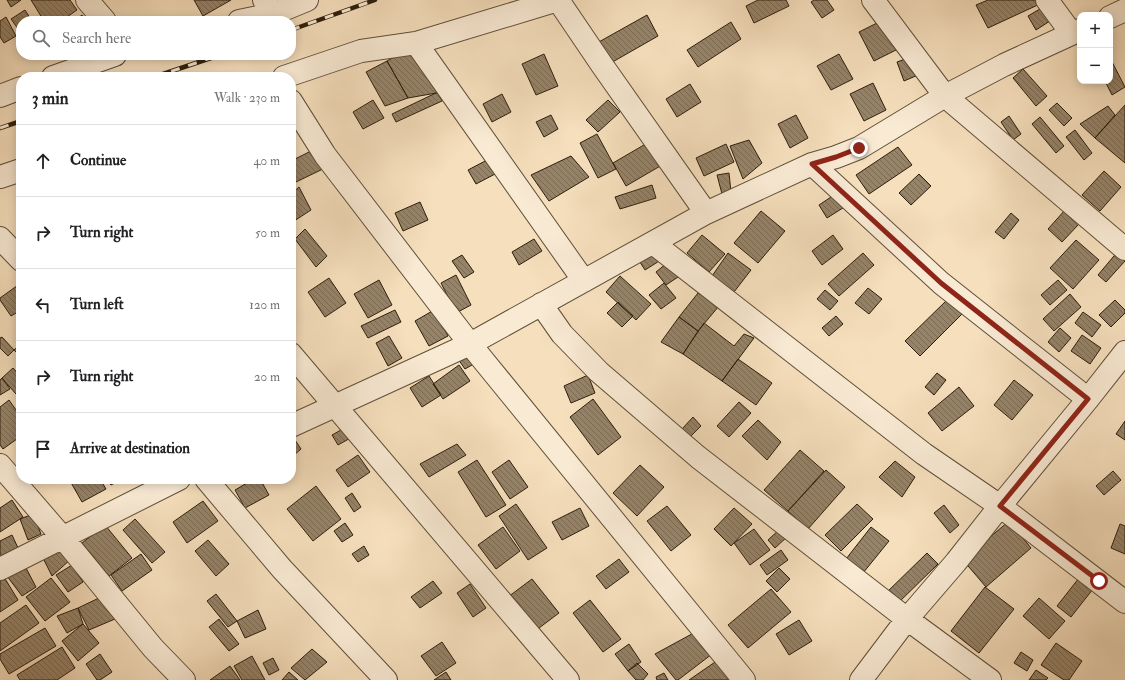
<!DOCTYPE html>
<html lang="en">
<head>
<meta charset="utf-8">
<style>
	:root { --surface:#fff; --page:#f2f2f2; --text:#202124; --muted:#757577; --line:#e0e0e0 }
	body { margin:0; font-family:"IM FELL Double Pica",serif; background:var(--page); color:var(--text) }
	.controls { position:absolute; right:12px; top:12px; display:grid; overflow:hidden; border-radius:8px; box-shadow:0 2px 10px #0003 }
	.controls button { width:36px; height:36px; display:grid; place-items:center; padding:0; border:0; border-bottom:1px solid var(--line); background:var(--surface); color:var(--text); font:20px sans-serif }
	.stop { position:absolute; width:12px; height:12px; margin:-9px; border:3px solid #8f2418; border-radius:50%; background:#fff }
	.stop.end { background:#8f2418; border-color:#fff; box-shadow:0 1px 4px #0008 }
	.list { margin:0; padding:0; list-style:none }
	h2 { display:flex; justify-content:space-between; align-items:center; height:52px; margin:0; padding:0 16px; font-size:17px }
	h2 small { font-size:13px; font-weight:400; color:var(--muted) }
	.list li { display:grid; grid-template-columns:26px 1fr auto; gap:12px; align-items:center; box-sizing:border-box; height:72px; padding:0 16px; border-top:1px solid var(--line) }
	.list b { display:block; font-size:15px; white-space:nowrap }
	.list em { font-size:13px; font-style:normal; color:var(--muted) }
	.icon { flex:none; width:22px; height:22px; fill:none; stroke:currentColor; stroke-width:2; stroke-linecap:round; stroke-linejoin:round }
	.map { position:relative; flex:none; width:1125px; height:680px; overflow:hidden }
	.search { position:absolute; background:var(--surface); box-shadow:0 2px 10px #0003; left:16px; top:16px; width:280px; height:44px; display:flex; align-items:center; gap:10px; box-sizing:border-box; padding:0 14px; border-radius:16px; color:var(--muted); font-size:15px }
	.panel { position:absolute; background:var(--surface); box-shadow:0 2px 10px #0003; left:16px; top:72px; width:280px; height:412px; border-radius:16px }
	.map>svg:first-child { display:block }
	.building { fill:url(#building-back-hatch); stroke:#2d1f0c }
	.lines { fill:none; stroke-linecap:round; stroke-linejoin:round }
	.minor-casing { stroke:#5f4f38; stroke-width:24 }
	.minor { stroke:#f9ead4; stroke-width:22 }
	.rail-casing { stroke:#2d1f0c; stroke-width:4.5 }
	.rail { stroke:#f9ead4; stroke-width:3; stroke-dasharray:9; stroke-linecap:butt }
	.route { stroke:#8f2418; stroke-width:5 }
</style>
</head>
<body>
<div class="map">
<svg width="1125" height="680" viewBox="0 0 1125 680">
	<defs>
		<pattern id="building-back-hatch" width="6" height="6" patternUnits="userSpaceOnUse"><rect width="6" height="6" fill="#968368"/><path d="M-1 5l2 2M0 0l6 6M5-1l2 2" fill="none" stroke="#7b6b54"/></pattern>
	</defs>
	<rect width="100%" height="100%" fill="#f6dfbd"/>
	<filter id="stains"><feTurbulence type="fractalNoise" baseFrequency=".005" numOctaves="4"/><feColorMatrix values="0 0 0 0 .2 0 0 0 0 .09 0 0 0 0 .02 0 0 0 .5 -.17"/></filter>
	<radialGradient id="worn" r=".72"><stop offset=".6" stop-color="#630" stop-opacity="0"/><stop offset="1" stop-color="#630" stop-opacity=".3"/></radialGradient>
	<path class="building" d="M7,0H21L11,7Z
		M31,0H70L77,10L61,21H44Z
		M194,0H231L203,16Z
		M758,0H786L789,6L754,23L746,6Z
		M814,0H827L834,10L822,18L811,2Z
		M988,0H1041L1042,3L988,28L976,5Z
		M1045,6L1053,19L1036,30L1028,16Z
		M25,10L32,21H21V33L11,19Z
		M82,15L86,21H74Z
		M647,15L658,36L609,64L597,43Z
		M6,17L16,36L4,43L0,37V21Z
		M883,20L898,49L874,61L859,32Z
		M731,22L741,39L698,67L687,50Z
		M412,47L442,92L408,98L387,61Z
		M544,54L558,86L536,95L522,64Z
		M839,54L853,79L831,90L817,66Z
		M911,57L918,75L904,81L897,62Z
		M1110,58L1125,87L1112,95L1105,81H1110Z
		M387,61L408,98L385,106L366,72Z
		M1023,69L1047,96L1036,106L1013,78Z
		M873,83L886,110L864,121L850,94Z
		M690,84L701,102L677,117L666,99Z
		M438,92L442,101L396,122L392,114Z
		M502,94L511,112L492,122L483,104Z
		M373,100L384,118L363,129L353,112Z
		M608,100L620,112L598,132L586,120Z
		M1057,103L1072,118L1064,126L1049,110Z
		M1125,105V163L1095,138Z
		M1108,106L1115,115L1095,138L1080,124Z
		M551,115L558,129L544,137L536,122Z
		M796,115L808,138L790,148L778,124Z
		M1009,116L1021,134L1013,140L1001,122Z
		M1040,117L1064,146L1056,153L1032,124Z
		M1075,130L1092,153L1084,160L1066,137Z
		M597,134L616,169L598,178L580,143Z
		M749,140L762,163L743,179L730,146Z
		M649,142L662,165L626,186L613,163Z
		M726,144L734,162L704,176L696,158Z
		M898,147L912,165L869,194L856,175Z
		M315,149L325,168L296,182L291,173V161Z
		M571,156L589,177L549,201L531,175Z
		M489,159L497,173L476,184L468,170Z
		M1104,171L1121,187L1100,211L1082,195Z
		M729,173L731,192L722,194L717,175Z
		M919,174L931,186L911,205L899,193Z
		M652,185L656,198L620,209L615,197Z
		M299,187L311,210L291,223V194Z
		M837,193L846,206L827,218L819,205Z
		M420,202L428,220L403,231L395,213Z
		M1065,210L1079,224L1062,242L1048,229Z
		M761,211L785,231L758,263L734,243Z
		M1011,213L1019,220L1004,239L995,232Z
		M305,229L327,256L316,267L295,239Z
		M702,235L725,254L709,272L687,253Z
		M833,235L843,249L822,265L812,251Z
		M534,239L542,251L519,265L512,252Z
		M1076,240L1099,260L1073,289L1050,268Z
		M658,247L664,258L645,270L638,259Z
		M1119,250L1125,255V261L1106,282L1098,275Z
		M728,253L751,270L734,292L712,276Z
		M863,253L874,265L839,296L828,284Z
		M462,255L474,272L464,278L452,261Z
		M667,263L678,277L666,285L656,272Z
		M456,275L471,305L456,313L441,283Z
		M620,276L651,304L636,320L606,292Z
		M329,278L346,303L325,317L308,292Z
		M379,280L392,305L368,318L354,294Z
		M1058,280L1067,290L1050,305L1041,295Z
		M21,283V310L11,316L0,300V298Z
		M664,283L676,298L661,309L649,295Z
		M868,288L882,299L869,314L855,303Z
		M825,290L838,301L830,310L817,299Z
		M698,293L719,306L698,331L679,317Z
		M1070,294L1081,307L1054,331L1043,319Z
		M947,300L962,314L920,356L905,341Z
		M1115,300L1125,310V313L1111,327L1099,315Z
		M618,302L633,316L622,327L607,313Z
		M395,310L401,322L368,338L361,326Z
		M434,310L448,336L429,346L415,321Z
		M1083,312L1101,325L1092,337L1075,323Z
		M836,316L843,324L829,336L822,328Z
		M679,317L698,331L683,354L661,342Z
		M704,323L734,346L744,334L754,338L722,381L683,354Z
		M1060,328L1071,338L1059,352L1048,342Z
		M1082,335L1101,348L1090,364L1071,351Z
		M389,336L402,358L388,366L376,343Z
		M2,337L14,350L8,356L0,348V338Z
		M21,344V357L14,350Z
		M470,352L477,362L465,369L458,359Z
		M738,359L772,383L756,405L722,381Z
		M459,365L470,381L443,399L433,384Z
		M13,368L21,377V389L16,394L2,378Z
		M937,373L946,380L934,395L925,387Z
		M588,375L595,393L571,403L564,386Z
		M429,376L441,395L422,407L410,388Z
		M2,378L10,389L0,395V380Z
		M1014,380L1033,395L1012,420L994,405Z
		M959,387L974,406L942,431L928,413Z
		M593,399L621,437L598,455L570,417Z
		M9,400L21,417V436L3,449L0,445V407Z
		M739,402L751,413L729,437L717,426Z
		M693,417L701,426L690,437L682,429Z
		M758,420L781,442L767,460L742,436Z
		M1125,421V440L1116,434Z
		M348,426L354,436L338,445L332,435Z
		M295,440L301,449L294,455L291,451V443Z
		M457,444L466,455L429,477L420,464Z
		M800,450L824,471L788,511L764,490Z
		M358,455L370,472L348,487L336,470Z
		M477,460L506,505L486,517L458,472Z
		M509,460L528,487L510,499L492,472Z
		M895,461L915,477L902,497L879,477Z
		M640,465L664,487L637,516L613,493Z
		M826,470L845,487L808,529L788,511Z
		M1113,471L1121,480L1104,495L1096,486Z
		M69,479H100L106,489L82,502Z
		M107,479H122L111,485Z
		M254,479H260L269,495L245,508L235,490Z
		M316,486L341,519L313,541L287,509Z
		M352,493L361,507L354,512L345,498Z
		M12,500L23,517L0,532V508Z
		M203,501L218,521L187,543L173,522Z
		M516,504L547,548L528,560L499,516Z
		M857,504L873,519L841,551L825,535Z
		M944,505L959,525L950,533L934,513Z
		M667,506L691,535L671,551L647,521Z
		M580,508L589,526L562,540L552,522Z
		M734,508L752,524L731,546L714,529Z
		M33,514L41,534L28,540L20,519Z
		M135,519L165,552L152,563L123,530Z
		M1009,521L1031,548L986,587L963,560Z
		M345,523L353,535L342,542L334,531Z
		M1120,524L1125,526V554L1111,548Z
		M105,525L132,558L109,576L82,543Z
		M503,527L520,551L496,569L478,545Z
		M871,527L889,541L863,573L846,559Z
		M781,528L788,536L775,548L768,540Z
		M754,529L770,550L750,565L734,543Z
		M12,535L19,550L0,558V541Z
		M208,540L229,564L216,576L195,551Z
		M364,546L369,555L358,562L352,554Z
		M781,550L788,560L767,575L760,565Z
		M63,551L71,559L52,576L42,556Z
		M927,553L938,564L895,606L884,595Z
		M141,554L152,570L122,591L111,575Z
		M619,559L629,572L606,589L596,576Z
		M72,565L83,582L68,592L56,575Z
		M26,568L36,587L22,596L7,576Z
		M779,568L790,579L777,592L766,581Z
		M4,577L18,600L0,612V580Z
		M51,578L70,602L45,621L26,597Z
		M1079,578L1093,589L1071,617L1057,606Z
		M532,579L559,613L535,631L508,597Z
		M433,581L442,593L420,608L411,597Z
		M470,584L486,608L473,617L457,593Z
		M985,587L1014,609L979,653L951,631Z
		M771,589L791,612L748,648L728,625Z
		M216,594L237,621L228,627L207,601Z
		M101,597L115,619L89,630L78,608Z
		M1039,598L1065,621L1049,639L1023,616Z
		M590,600L621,639L603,652L573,613Z
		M26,605L39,623L0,651V623Z
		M78,608L83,624L67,633L57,616Z
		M258,610L266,629L245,638L237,621Z
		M219,619L239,644L229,651L209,627Z
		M799,620L812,641L789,655L776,634Z
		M83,624L99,643L78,661L62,641Z
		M45,628L56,646L9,674L0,659V654Z
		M701,629L716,651L678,680H676L655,654Z
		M442,642L456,663L436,676L421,656Z
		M1056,643L1082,661L1069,680H1064L1041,665Z
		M629,644L641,662L628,671L615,654Z
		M62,647L75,668L57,680H20L17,675Z
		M312,649L327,662L305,680L291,668Z
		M1021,652L1033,660L1027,671L1014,663Z
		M100,654L112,672L100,680H97L86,664Z
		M252,656L265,680H242L234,666Z
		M273,658L279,670L269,675L263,663Z
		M718,660L732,680H689Z
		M637,663L648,674L643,680H636L628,671Z
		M230,666L240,680H210Z
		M1036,670L1048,678L1046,680H1029Z
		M289,672L298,680H282Z
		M446,672L451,680H434Z
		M664,673L668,680H657L656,677Z"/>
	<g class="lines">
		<g class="minor-casing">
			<path id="minor" d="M87,0L105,21
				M264,0L273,14L307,0
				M558,0L602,65L706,213
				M873,0L945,96L1125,249
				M1047,0L1072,34
				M1110,17L1125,10
				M239,21L273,14
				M416,43L584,281
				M53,77L115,55
				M284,77L361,51L416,43L558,0
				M0,96L21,88
				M291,101L325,155L470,344L744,680
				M812,164L941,283L1088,399
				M0,177L21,170
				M0,238L21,260
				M653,243L924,454L1000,506L1125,602
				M541,304L562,334L599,372L698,457L907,619L990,680
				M291,354L568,680
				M291,426L470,344L706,213L812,164L836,157L859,148L945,96L1004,65L1080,30
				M0,465L63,538L153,648L184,680
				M206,479L282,569L386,680
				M0,569L179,479
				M861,680L907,619L956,562L1000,506L1088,399L1125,352"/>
		</g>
		<use href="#minor" class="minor"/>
		<g class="rail-casing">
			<path id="rail" d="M291,30L375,0
				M154,77L220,55
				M0,128L21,121"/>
		</g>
		<use href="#rail" class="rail"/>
	</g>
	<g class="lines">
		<path class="route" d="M859,148L836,157L812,164L941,283L1088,399L1000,506L1099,581"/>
	</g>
	<rect width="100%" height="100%" filter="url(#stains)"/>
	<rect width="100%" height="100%" fill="url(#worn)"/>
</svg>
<div class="controls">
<button>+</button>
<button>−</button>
</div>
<div class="stop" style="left:1099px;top:581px"></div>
<div class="stop end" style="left:859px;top:148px"></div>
<div class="search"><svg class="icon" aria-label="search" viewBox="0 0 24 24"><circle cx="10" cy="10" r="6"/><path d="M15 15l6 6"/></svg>Search here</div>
<section class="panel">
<h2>3 min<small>Walk · 230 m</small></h2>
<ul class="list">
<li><svg class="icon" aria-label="ahead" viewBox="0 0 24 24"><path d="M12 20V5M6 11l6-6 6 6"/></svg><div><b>Continue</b></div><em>40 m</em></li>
<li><svg class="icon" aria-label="right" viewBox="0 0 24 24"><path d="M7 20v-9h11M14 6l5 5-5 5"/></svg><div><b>Turn right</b></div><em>50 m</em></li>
<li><svg class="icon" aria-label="left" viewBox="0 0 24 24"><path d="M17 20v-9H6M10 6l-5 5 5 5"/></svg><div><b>Turn left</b></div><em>120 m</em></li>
<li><svg class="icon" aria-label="right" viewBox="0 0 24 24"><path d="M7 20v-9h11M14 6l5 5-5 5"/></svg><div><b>Turn right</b></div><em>20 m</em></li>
<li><svg class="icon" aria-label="arrive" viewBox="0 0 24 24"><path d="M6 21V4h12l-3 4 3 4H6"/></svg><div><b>Arrive at destination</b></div></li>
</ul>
</section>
</div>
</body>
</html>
